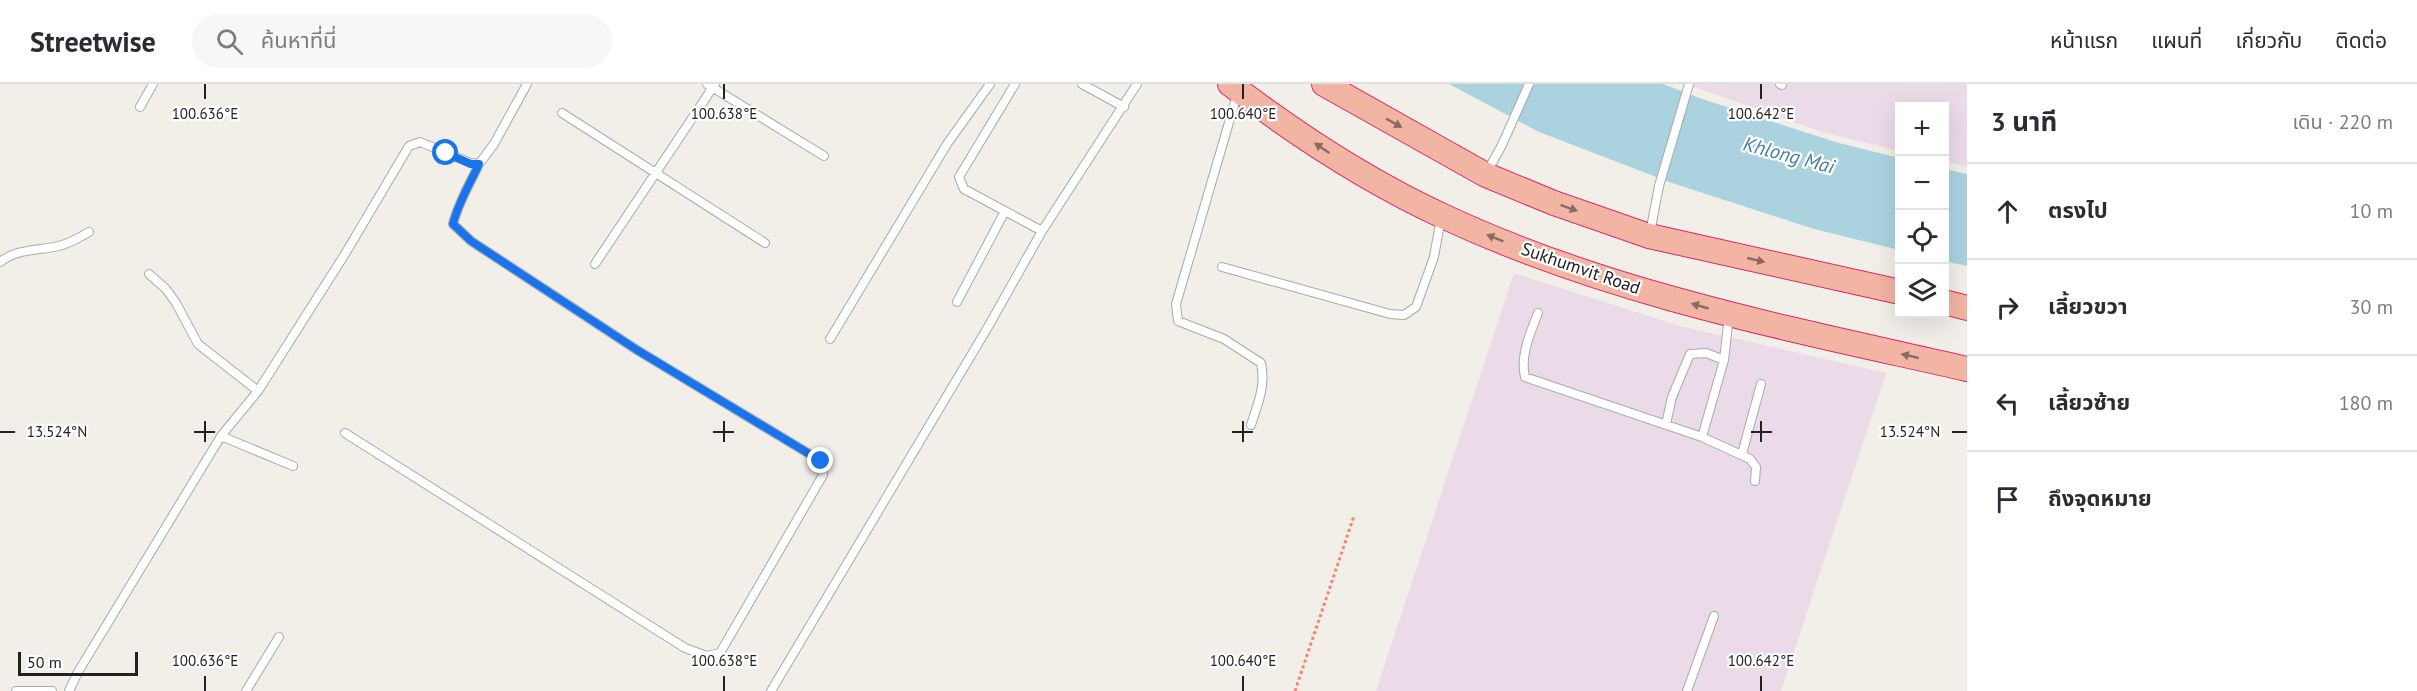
<!DOCTYPE html>
<html lang="th">
<head>
<meta charset="utf-8">
<style>
	:root { --surface:#fff; --page:#f7f7f7; --text:#2b2b33; --muted:#7c7c81; --line:#e1e1e2 }
	body { margin:0; font-family:"PT Sans","Noto Sans Thai",sans-serif; background:var(--page); color:var(--text) }
	.controls { position:absolute; right:18px; top:18px; display:grid; overflow:hidden; border-radius:0px; box-shadow:0 6px 24px #0002 }
	.controls button { width:54px; height:54px; display:grid; place-items:center; padding:0; border:0; border-bottom:2px solid var(--line); background:var(--surface); color:var(--text); font:30px sans-serif }
	.scale { position:absolute; left:18px; bottom:15px; width:120px; box-sizing:border-box; padding-left:6px; border:3px solid #222; border-top:0; font-size:16px; line-height:21px; white-space:nowrap; color:#222; -webkit-text-stroke:4px #fff; paint-order:stroke }
	.stop { position:absolute; width:18px; height:18px; margin:-14px; border:4px solid #1a73e8; border-radius:50%; background:#fff }
	.stop.end { background:#1a73e8; border-color:#fff; box-shadow:0 2px 6px #0008 }
	.list { margin:0; padding:0; list-style:none }
	h2 { display:flex; justify-content:space-between; align-items:center; height:78px; margin:0; padding:0 24px; font-size:26px }
	h2 small { font-size:20px; font-weight:400; color:var(--muted) }
	.list li { display:grid; grid-template-columns:39px 1fr auto; gap:18px; align-items:center; box-sizing:border-box; height:96px; padding:0 24px; border-top:2px solid var(--line) }
	.list b { display:block; font-size:22px; white-space:nowrap }
	.list em { font-size:20px; font-style:normal; color:var(--muted) }
	.icon { flex:none; width:33px; height:33px; fill:none; stroke:currentColor; stroke-width:2; stroke-linecap:round; stroke-linejoin:round }
	.map { position:relative; flex:none; width:1967px; height:607px; overflow:hidden }
	header { display:flex; align-items:center; gap:36px; box-sizing:border-box; height:84px; padding:0 30px; background:var(--surface); border-bottom:2px solid var(--line) }
	header strong { font-size:28px }
	nav { display:flex; gap:33px; margin-inline-start:auto; font-size:21px }
	.search { width:420px; height:54px; background:var(--page); display:flex; align-items:center; gap:15px; box-sizing:border-box; padding:0 21px; border-radius:33px; color:var(--muted); font-size:22px }
	main { display:flex }
	aside { flex:1; background:var(--surface) }
	.map>svg:first-child { display:block }
	.industrial { fill:#ebdbe8 }
	.water { fill:#aad3df }
	.lines { fill:none; stroke-linecap:round; stroke-linejoin:round }
	.service-casing { stroke:#a9a9a9; stroke-width:10 }
	.trunk-casing { stroke:#dc2a67; stroke-width:26 }
	.path { stroke:#fa8072; stroke-width:3; stroke-dasharray:3 3; stroke-linecap:butt }
	.service { stroke:#fff; stroke-width:8 }
	.trunk { stroke:#f2b4a3; stroke-width:24 }
	.oneway { fill:#8a6b62 }
	.route { stroke:#1a73e8; stroke-width:8 }
	.ticks { fill:none; stroke:#222; stroke-width:2 }
	.labels { text-anchor:middle; dominant-baseline:central; stroke-width:4.5; stroke-linejoin:round; paint-order:stroke }
	.street-label { font-size:18px; fill:#222; stroke:#fff }
	.water-label { font-size:20px; font-style:italic; fill:#4a7aab; stroke:#fff }
	.ticks-label { font-size:15px; text-anchor:middle; fill:#222; stroke:#fff; stroke-width:4.5; stroke-linejoin:round; paint-order:stroke }
</style>
</head>
<body>
<header>
<strong>Streetwise</strong>
<div class="search"><svg class="icon" aria-label="search" viewBox="0 0 24 24"><circle cx="10" cy="10" r="6"/><path d="M15 15l6 6"/></svg>ค้นหาที่นี่</div>
<nav><a>หน้าแรก</a><a>แผนที่</a><a>เกี่ยวกับ</a><a>ติดต่อ</a></nav>
</header>
<main>
<div class="map">
<svg width="1967" height="607" viewBox="0 0 1967 607">
	<rect width="100%" height="100%" fill="#f2efe9"/>
	<path class="industrial" d="M1686,0H1967V83L1945,78L1944,22H1900L1899,67L1822,48Z
		M1514,189L1680,242L1886,289L1781,607H1376Z"/>
	<path class="water" d="M1449,0H1663L1702,15L1839,59L1899,74V166L1814,145L1672,99L1539,48Z
		M1945,85L1967,90V182L1945,177Z"/>
	<g class="lines">
		<g class="service-casing">
			<path id="service" d="M707,0L824,72
				M1015,0L959,93L964,105L1042,147
				M1082,0L1124,23
				M1780,0L1782,1
				M1237,11L1176,220L1178,237L1224,255L1261,279C1266,302 1258,319 1251,341
				M140,23L153,0
				M562,29L765,159
				M1487,88L1502,61L1529,0
				M1650,149L1659,102L1689,0
				M0,178C18,164 38,167 59,162C70,159 79,154 89,148
				M595,180L715,0
				M1222,183L1390,230L1404,231L1416,223L1434,173L1441,134
				M149,190L166,205L176,219L198,260L258,307
				M957,218L1005,127
				M1538,229C1530,250 1520,271 1525,293L1702,353
				M1729,232L1724,276L1702,353L1750,375L1756,383L1755,397
				M830,255L947,60L990,0
				M1666,340L1672,313L1690,270L1706,269L1724,276
				M345,349L685,564L707,572L720,569L823,391L821,377L637,266L471,157L453,140C458,119 470,100 479,80
				M1742,370L1761,300
				M293,382L221,352L258,307L345,170L409,62L420,58L471,79L479,80L494,60L527,0
				M16,607H52
				M69,607L78,588L221,352
				M246,607L279,553
				M771,607L988,243L1042,147L1137,0
				M1687,607L1714,532"/>
		</g>
		<g class="trunk-casing">
			<path id="trunk" d="M1230,0C1297,51 1369,98 1445,133C1610,210 1791,245 1967,285
				M1324,0L1486,91L1554,119L1649,152L1900,208
				M1944,218L1967,224"/>
		</g>
		<path class="path" d="M1295,607L1354,432"/>
		<use href="#service" class="service"/>
		<use href="#trunk" class="trunk"/>
	</g>
	<defs><path id="oneway-solid" d="M-6-.8H1V-3.2L6.5 0L1 3.2V.8H-6Z" transform="scale(1.5)"/></defs>
	<g class="oneway">
		<use href="#oneway-solid" transform="translate(1394 39) rotate(29)"/>
		<use href="#oneway-solid" transform="translate(1322 64) rotate(-146)"/>
		<use href="#oneway-solid" transform="translate(1569 124) rotate(20)"/>
		<use href="#oneway-solid" transform="translate(1495 154) rotate(-158)"/>
		<use href="#oneway-solid" transform="translate(1756 176) rotate(13)"/>
		<use href="#oneway-solid" transform="translate(1700 222) rotate(-164)"/>
		<use href="#oneway-solid" transform="translate(1910 272) rotate(-167)"/>
	</g>
	<g class="lines">
		<path class="route" d="M446,69L471,80H479C470,100 458,119 453,140L471,157L637,266L821,377"/>
	</g>
	<path class="ticks" d="M205,0V15M724,0V15M1243,0V15M1761,0V15M205,337V358M724,337V358M1243,337V358M1761,337V358M0,348H15M194,348H215M713,348H734M1232,348H1253M1751,348H1772M1952,348H1967M205,592V607M724,592V607M1243,592V607M1761,592V607"/>
	<g class="labels">
		<g class="street-label">
			<text transform="translate(1581 184) rotate(19)">Sukhumvit Road</text>
		</g>
		<g class="water-label">
			<text transform="translate(1789 71) rotate(15)">Khlong Mai</text>
		</g>
	</g>
	<g class="ticks-label">
		<text x="205" y="35">100.636°E</text>
		<text x="724" y="35">100.638°E</text>
		<text x="1243" y="35">100.640°E</text>
		<text x="1761" y="35">100.642°E</text>
		<text x="57" y="353">13.524°N</text>
		<text x="1910" y="353">13.524°N</text>
		<text x="205" y="582">100.636°E</text>
		<text x="724" y="582">100.638°E</text>
		<text x="1243" y="582">100.640°E</text>
		<text x="1761" y="582">100.642°E</text>
	</g>
</svg>
<div class="controls">
<button>+</button>
<button>−</button>
<button><svg class="icon" aria-label="locate" viewBox="0 0 24 24"><circle cx="12" cy="12" r="6"/><path d="M12 2v4M12 18v4M2 12h4M18 12h4"/></svg></button>
<button><svg class="icon" aria-label="layers" viewBox="0 0 24 24"><path d="M12 4l9 5-9 5-9-5zM3 14l9 5 9-5"/></svg></button>
</div>
<div class="scale">50 m</div>
<div class="stop" style="left:446px;top:69px"></div>
<div class="stop end" style="left:821px;top:377px"></div>
</div>
<aside>
<h2>3 นาที<small>เดิน · 220 m</small></h2>
<ul class="list">
<li><svg class="icon" aria-label="ahead" viewBox="0 0 24 24"><path d="M12 20V5M6 11l6-6 6 6"/></svg><div><b>ตรงไป</b></div><em>10 m</em></li>
<li><svg class="icon" aria-label="right" viewBox="0 0 24 24"><path d="M7 20v-9h11M14 6l5 5-5 5"/></svg><div><b>เลี้ยวขวา</b></div><em>30 m</em></li>
<li><svg class="icon" aria-label="left" viewBox="0 0 24 24"><path d="M17 20v-9H6M10 6l-5 5 5 5"/></svg><div><b>เลี้ยวซ้าย</b></div><em>180 m</em></li>
<li><svg class="icon" aria-label="arrive" viewBox="0 0 24 24"><path d="M6 21V4h12l-3 4 3 4H6"/></svg><div><b>ถึงจุดหมาย</b></div></li>
</ul>
</aside>
</main>
</body>
</html>
